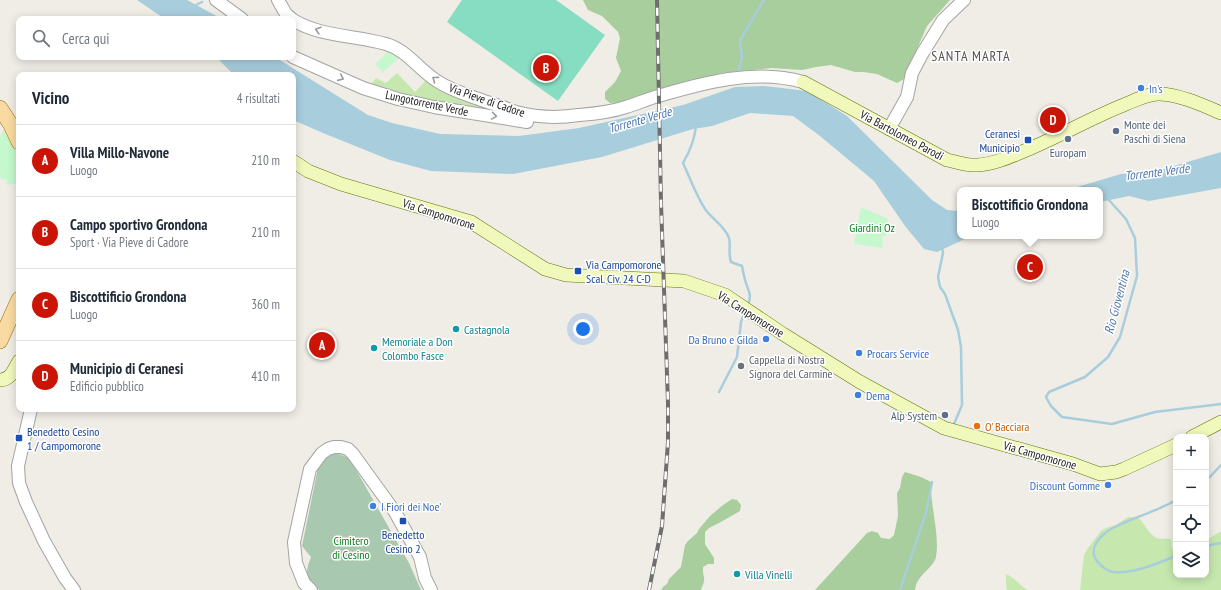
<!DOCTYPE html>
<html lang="it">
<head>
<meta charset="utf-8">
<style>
	:root { --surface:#fff; --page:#f6f6f7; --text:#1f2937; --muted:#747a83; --line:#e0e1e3; --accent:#ca1405 }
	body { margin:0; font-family:"PT Sans Narrow",sans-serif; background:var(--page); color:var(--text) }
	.controls { position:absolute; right:12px; bottom:12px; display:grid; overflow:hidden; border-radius:8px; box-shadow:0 2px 10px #0003 }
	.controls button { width:36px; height:36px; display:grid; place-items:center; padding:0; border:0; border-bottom:1px solid var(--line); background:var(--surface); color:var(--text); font:20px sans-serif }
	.you { position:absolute; left:583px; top:329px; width:14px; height:14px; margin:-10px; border:3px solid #fff; border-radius:50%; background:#1a73e8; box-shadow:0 0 0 6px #1a73e833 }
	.badge { display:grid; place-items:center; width:26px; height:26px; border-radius:50%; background:var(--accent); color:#fff; font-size:13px; font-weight:700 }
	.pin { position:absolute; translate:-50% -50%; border:2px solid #fff; box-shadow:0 1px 4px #0006 }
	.popup { position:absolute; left:957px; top:187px; width:146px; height:52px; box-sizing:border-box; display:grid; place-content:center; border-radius:8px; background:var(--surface); filter:drop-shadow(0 1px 3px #0005); font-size:13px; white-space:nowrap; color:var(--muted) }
	.popup b { font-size:15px; color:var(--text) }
	.popup::after { content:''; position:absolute; left:50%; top:100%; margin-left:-8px; border:8px solid transparent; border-top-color:var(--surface) }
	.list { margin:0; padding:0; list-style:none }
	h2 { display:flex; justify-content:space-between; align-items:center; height:52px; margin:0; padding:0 16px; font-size:17px }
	h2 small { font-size:13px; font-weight:400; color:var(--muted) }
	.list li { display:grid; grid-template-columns:26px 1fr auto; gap:12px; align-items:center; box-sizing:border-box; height:72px; padding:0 16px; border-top:1px solid var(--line) }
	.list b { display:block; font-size:15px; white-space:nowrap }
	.list p { margin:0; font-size:13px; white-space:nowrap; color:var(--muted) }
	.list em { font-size:13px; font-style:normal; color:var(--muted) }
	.icon { flex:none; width:22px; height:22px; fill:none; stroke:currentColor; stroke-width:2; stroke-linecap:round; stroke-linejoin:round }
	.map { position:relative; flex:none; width:1221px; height:590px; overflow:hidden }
	.search { position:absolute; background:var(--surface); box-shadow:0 2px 10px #0003; left:16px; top:16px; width:280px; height:44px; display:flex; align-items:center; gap:10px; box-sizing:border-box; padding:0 14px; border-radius:8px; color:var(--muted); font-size:15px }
	.panel { position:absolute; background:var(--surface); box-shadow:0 2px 10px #0003; left:16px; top:72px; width:280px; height:340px; border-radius:8px }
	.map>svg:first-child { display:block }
	.grass { fill:#c6e8ae }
	.forest { fill:#a7ce9c }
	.cemetery { fill:#a8c8af }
	.park { fill:#c5f8cd }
	.pitch { fill:#87ddc2 }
	.water { fill:#a8cddc }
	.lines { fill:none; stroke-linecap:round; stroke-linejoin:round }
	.stream { stroke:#a8cddc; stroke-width:2.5 }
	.tertiary-casing { stroke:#a4a4a4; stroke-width:14 }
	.secondary-casing { stroke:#627608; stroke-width:14 }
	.primary-casing { stroke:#977104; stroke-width:16 }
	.tertiary { stroke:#fff; stroke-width:12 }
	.secondary { stroke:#f1f8bc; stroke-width:13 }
	.primary { stroke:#f9daa2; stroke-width:15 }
	.rail-casing { stroke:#6e6e6e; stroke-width:4 }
	.rail { stroke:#fff; stroke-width:2.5; stroke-dasharray:8; stroke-linecap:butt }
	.oneway { stroke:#9b9b9b }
	.shop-dot { fill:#3f7fe0; stroke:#fff; stroke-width:1.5 }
	.service-dot { fill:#5c6f8a; stroke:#fff; stroke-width:1.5 }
	.transit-dot { fill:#1a4fb4; stroke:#fff; stroke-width:1.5 }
	.culture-dot { fill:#0f9aa8; stroke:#fff; stroke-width:1.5 }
	.worship-dot { fill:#6b7280; stroke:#fff; stroke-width:1.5 }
	.food-dot { fill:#e8710a; stroke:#fff; stroke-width:1.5 }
	.labels { text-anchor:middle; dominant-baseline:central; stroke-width:3; stroke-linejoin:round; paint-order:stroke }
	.shop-label { font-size:12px; fill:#366cbe; stroke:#fff; text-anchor:start }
	.street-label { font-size:12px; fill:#202020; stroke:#fff }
	.service-label { font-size:12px; fill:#4e5e75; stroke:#fff; text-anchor:start }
	.transit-label { font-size:12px; fill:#164399; stroke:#fff; text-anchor:start }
	.park-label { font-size:12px; fill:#0f7d20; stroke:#fff }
	.culture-label { font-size:12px; fill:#0d838f; stroke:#fff; text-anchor:start }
	.worship-label { font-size:12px; fill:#5b616d; stroke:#fff; text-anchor:start }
	.food-label { font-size:12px; fill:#c56008; stroke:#fff; text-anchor:start }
	.water-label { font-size:13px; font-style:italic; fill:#4e77ae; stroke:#fff }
	.quarter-label { font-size:14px; letter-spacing:1px; fill:#535353; stroke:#fff }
</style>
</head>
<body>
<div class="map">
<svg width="1221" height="590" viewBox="0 0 1221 590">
	<rect width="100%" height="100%" fill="#f0ede6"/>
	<path class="grass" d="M397,73L415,92L428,78L516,115L440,106L370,86L376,78L386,83Z
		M1128,517C1131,517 1135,517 1138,518C1142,519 1148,533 1155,537C1159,540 1165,538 1171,539L1172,549L1176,548V575H1206V540C1212,538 1215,533 1221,532V590H1080L1084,555L1088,548L1101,531L1106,528L1116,525Z
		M1006,574C1015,578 1019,584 1027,590H1007L1006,583Z"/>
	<path class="forest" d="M583,0H950L927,26L904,79L897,83L877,74L863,72H855L831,65L816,67L802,70L771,68L721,73L624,102L610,103L605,99V92L615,82L621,71L616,58L620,38L618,32L602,16L588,10Z
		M905,472L921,477L931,482C930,505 940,536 936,557C933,569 917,574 915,590H815L867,533L872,531L878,533L881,538L890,539L894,535L898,516L897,493L900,488L902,477Z
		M732,499L737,500L741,505L740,511L719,523L709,528L705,532V544L714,558V564H708L703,567C703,572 703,573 704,577C705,582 702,586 701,590H661L663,587L667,584L669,579L681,567L685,545L688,541L697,533L699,529L710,516L723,505Z"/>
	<path class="cemetery" d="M335,454C342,454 346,456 351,461L409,563L421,590H320C304,583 305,572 311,557L302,546L319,463L329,455Z"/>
	<path class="park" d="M391,49L402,55L383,72L375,64Z
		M3,131H6L8,134L19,156V183L7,185L6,179L1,180L0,171V138L1,134Z
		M861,207L888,219L886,235L882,237L883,248L854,244Z"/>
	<path class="pitch" d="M462,0H556L605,35L558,101L447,22Z"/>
	<path class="water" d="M137,0H187L222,19H165Z
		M216,57H275L368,115L392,123L440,134L519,136L579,128L683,105L735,87L765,86L807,91L847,116L932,200L947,210L960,211V236H977L965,239L937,252L924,249L905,226L874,181L820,136L793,116L750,113L712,126L693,129L602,157L513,174L431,171L390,160L323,133L293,120V75H234Z
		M1221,152V188L1149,201L1129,196L1100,202V190H1067L1121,174L1157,171Z"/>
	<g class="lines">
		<path class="stream" d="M194,6L202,2
			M738,74L742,56L740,40L764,0
			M696,125C695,140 690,151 683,163C690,178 696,195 705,209C712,219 725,226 729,238C731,243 728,254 731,262L742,266C743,271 744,277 746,283C749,293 752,294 748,305
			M1108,199L1126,219L1135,238L1137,276L1120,337L1108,357L1085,377L1049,392L1046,397L1051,406L1062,417L1112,424L1155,412L1221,404
			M942,246L943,253L938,277L940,287L945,294L958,330L961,347L962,405L954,424
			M719,392L737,357L741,322L744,314
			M1206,481L1221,465
			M1176,500C1171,503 1165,506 1160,508C1146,515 1114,524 1104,534C1097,540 1091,549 1095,558C1098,564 1108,572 1114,572C1134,574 1158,563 1176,556
			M1206,546L1221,543
			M900,590L926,513L932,482"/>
		<g class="tertiary-casing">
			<path id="tertiary" d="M216,0L242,19
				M278,0L286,14L292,19
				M293,20C321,37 355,35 386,44C407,50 419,70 437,81C452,91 468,95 484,101C495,104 505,108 516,112C535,117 559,118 579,115C592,114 614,111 626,107C636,104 645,100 655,97C702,83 755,68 803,82
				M293,57L363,88L398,99L434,107L527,122
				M889,129L907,97L912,73L922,54L943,20L964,0
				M31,409L18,466L19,483L26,502L44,541L65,578L74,590
				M311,590L304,583L296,563L294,542L310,469L322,453L328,449L334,447H341L348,449L353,454L395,512L420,557L425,578L431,590"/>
		</g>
		<g class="secondary-casing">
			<path id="secondary" d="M803,82L947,160C957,162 967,166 977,165C995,164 1012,156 1029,149C1062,135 1093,117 1126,104C1136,100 1149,93 1160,94C1181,95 1202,105 1221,113
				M293,161L308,171L341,184L471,222L545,269L566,275L684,281L725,295L783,334L860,382L944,428L1073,464L1100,474L1116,472L1124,469L1176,445
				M0,380C11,380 14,369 19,361
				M1192,437L1221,422"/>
		</g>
		<g class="primary-casing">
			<path id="primary" d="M0,108L11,125L19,142
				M0,341L19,299"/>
		</g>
		<use href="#tertiary" class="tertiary"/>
		<use href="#secondary" class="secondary"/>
		<use href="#primary" class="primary"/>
		<g class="rail-casing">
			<path id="rail" d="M649,590L662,526L668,442V403L661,203L657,0"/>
		</g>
		<use href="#rail" class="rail"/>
	</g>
	<defs><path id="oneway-chevron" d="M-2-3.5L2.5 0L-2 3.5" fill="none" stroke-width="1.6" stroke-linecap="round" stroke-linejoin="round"/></defs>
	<g class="oneway">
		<use href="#oneway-chevron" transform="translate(318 30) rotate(-164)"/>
		<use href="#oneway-chevron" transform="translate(341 78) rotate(24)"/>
		<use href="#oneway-chevron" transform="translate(435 79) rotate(-144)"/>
		<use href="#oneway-chevron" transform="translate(494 116) rotate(9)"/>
	</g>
	<g class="shop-dot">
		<circle cx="1141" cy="88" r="4"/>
		<circle cx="766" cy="339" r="4"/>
		<circle cx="859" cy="353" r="4"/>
		<circle cx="858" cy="395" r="4"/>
		<circle cx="1108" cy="485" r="4"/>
		<circle cx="373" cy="506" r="4"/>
	</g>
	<g class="service-dot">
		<circle cx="1116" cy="131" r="4"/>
		<circle cx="1068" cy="139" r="4"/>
		<circle cx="945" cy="415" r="4"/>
	</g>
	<g class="transit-dot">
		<rect x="1024" y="136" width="8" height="8" rx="2"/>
		<rect x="574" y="267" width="8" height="8" rx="2"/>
		<rect x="15" y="434" width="8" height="8" rx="2"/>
		<rect x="399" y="517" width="8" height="8" rx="2"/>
	</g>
	<g class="culture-dot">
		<circle cx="456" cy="329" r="4"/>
		<circle cx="374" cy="348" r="4"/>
		<circle cx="737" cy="574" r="4"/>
	</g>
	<circle class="worship-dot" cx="741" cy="366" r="4"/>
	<circle class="food-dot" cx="977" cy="426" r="4"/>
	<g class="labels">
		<g class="shop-label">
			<text x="1149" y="88">In's</text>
			<text x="758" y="339" text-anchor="end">Da Bruno e Gilda</text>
			<text x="867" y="353">Procars Service</text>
			<text x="866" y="395">Dema</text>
			<text x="1100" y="485" text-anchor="end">Discount Gomme</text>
			<text x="381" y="506">I Fiori dei Noe’</text>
		</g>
		<g class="street-label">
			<text transform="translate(487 100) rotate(19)">Via Pieve di Cadore</text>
			<text transform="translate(427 103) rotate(12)">Lungotorrente Verde</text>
			<text transform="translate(902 135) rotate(28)">Via Bartolomeo Parodi</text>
			<text transform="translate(439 214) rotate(18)">Via Campomorone</text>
			<text transform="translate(751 314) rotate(32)">Via Campomorone</text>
			<text transform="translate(1040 455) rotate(16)">Via Campomorone</text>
		</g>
		<g class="service-label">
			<text x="1124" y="124">Monte dei<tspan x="1124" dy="14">Paschi di Siena</tspan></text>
			<text x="1068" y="152" text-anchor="middle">Europam</text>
			<text x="937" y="415" text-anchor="end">Alp System</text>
		</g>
		<g class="transit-label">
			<text x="1020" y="133" text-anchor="end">Ceranesi<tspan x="1020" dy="14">Municipio</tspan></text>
			<text x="586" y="264">Via Campomorone<tspan x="586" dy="14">Scal. Civ. 24 C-D</tspan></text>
			<text x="27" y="431">Benedetto Cesino<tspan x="27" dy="14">1 / Campomorone</tspan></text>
			<text x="403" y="534" text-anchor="middle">Benedetto<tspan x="403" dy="14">Cesino 2</tspan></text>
		</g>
		<g class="park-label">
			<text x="872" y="227">Giardini Oz</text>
			<text x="351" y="540">Cimitero<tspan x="351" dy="14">di Cesino</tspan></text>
		</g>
		<g class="culture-label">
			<text x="464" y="329">Castagnola</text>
			<text x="382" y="341">Memoriale a Don<tspan x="382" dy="14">Colombo Fasce</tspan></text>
			<text x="745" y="574">Villa Vinelli</text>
		</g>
		<g class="worship-label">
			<text x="749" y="359">Cappella di Nostra<tspan x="749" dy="14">Signora del Carmine</tspan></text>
		</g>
		<g class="food-label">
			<text x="985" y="426">O' Bacciara</text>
		</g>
		<g class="water-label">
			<text transform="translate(640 120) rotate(-16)">Torrente Verde</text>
			<text transform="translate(1157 172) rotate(-7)">Torrente Verde</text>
			<text transform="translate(1117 302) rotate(-75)">Rio Gioventina</text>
		</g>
		<g class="quarter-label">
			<text x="971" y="56">SANTA MARTA</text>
		</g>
	</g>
</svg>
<div class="controls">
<button>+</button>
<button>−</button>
<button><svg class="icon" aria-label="locate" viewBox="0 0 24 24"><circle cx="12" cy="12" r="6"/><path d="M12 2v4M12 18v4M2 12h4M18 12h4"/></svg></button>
<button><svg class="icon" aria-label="layers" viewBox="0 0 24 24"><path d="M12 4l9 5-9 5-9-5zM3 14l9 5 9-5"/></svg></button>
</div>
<div class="you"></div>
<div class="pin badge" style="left:322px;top:345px">A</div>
<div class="pin badge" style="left:546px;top:68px">B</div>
<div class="pin badge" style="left:1030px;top:267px">C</div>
<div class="popup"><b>Biscottificio Grondona</b>Luogo</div>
<div class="pin badge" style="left:1053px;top:120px">D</div>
<div class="search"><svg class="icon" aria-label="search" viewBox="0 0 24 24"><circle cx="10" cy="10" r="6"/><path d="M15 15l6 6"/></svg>Cerca qui</div>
<section class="panel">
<h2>Vicino<small>4 risultati</small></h2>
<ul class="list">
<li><span class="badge">A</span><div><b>Villa Millo-Navone</b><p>Luogo</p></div><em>210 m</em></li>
<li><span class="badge">B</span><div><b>Campo sportivo Grondona</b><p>Sport · Via Pieve di Cadore</p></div><em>210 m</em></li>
<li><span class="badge">C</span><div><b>Biscottificio Grondona</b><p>Luogo</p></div><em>360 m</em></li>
<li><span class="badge">D</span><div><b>Municipio di Ceranesi</b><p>Edificio pubblico</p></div><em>410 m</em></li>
</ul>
</section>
</div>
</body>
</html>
